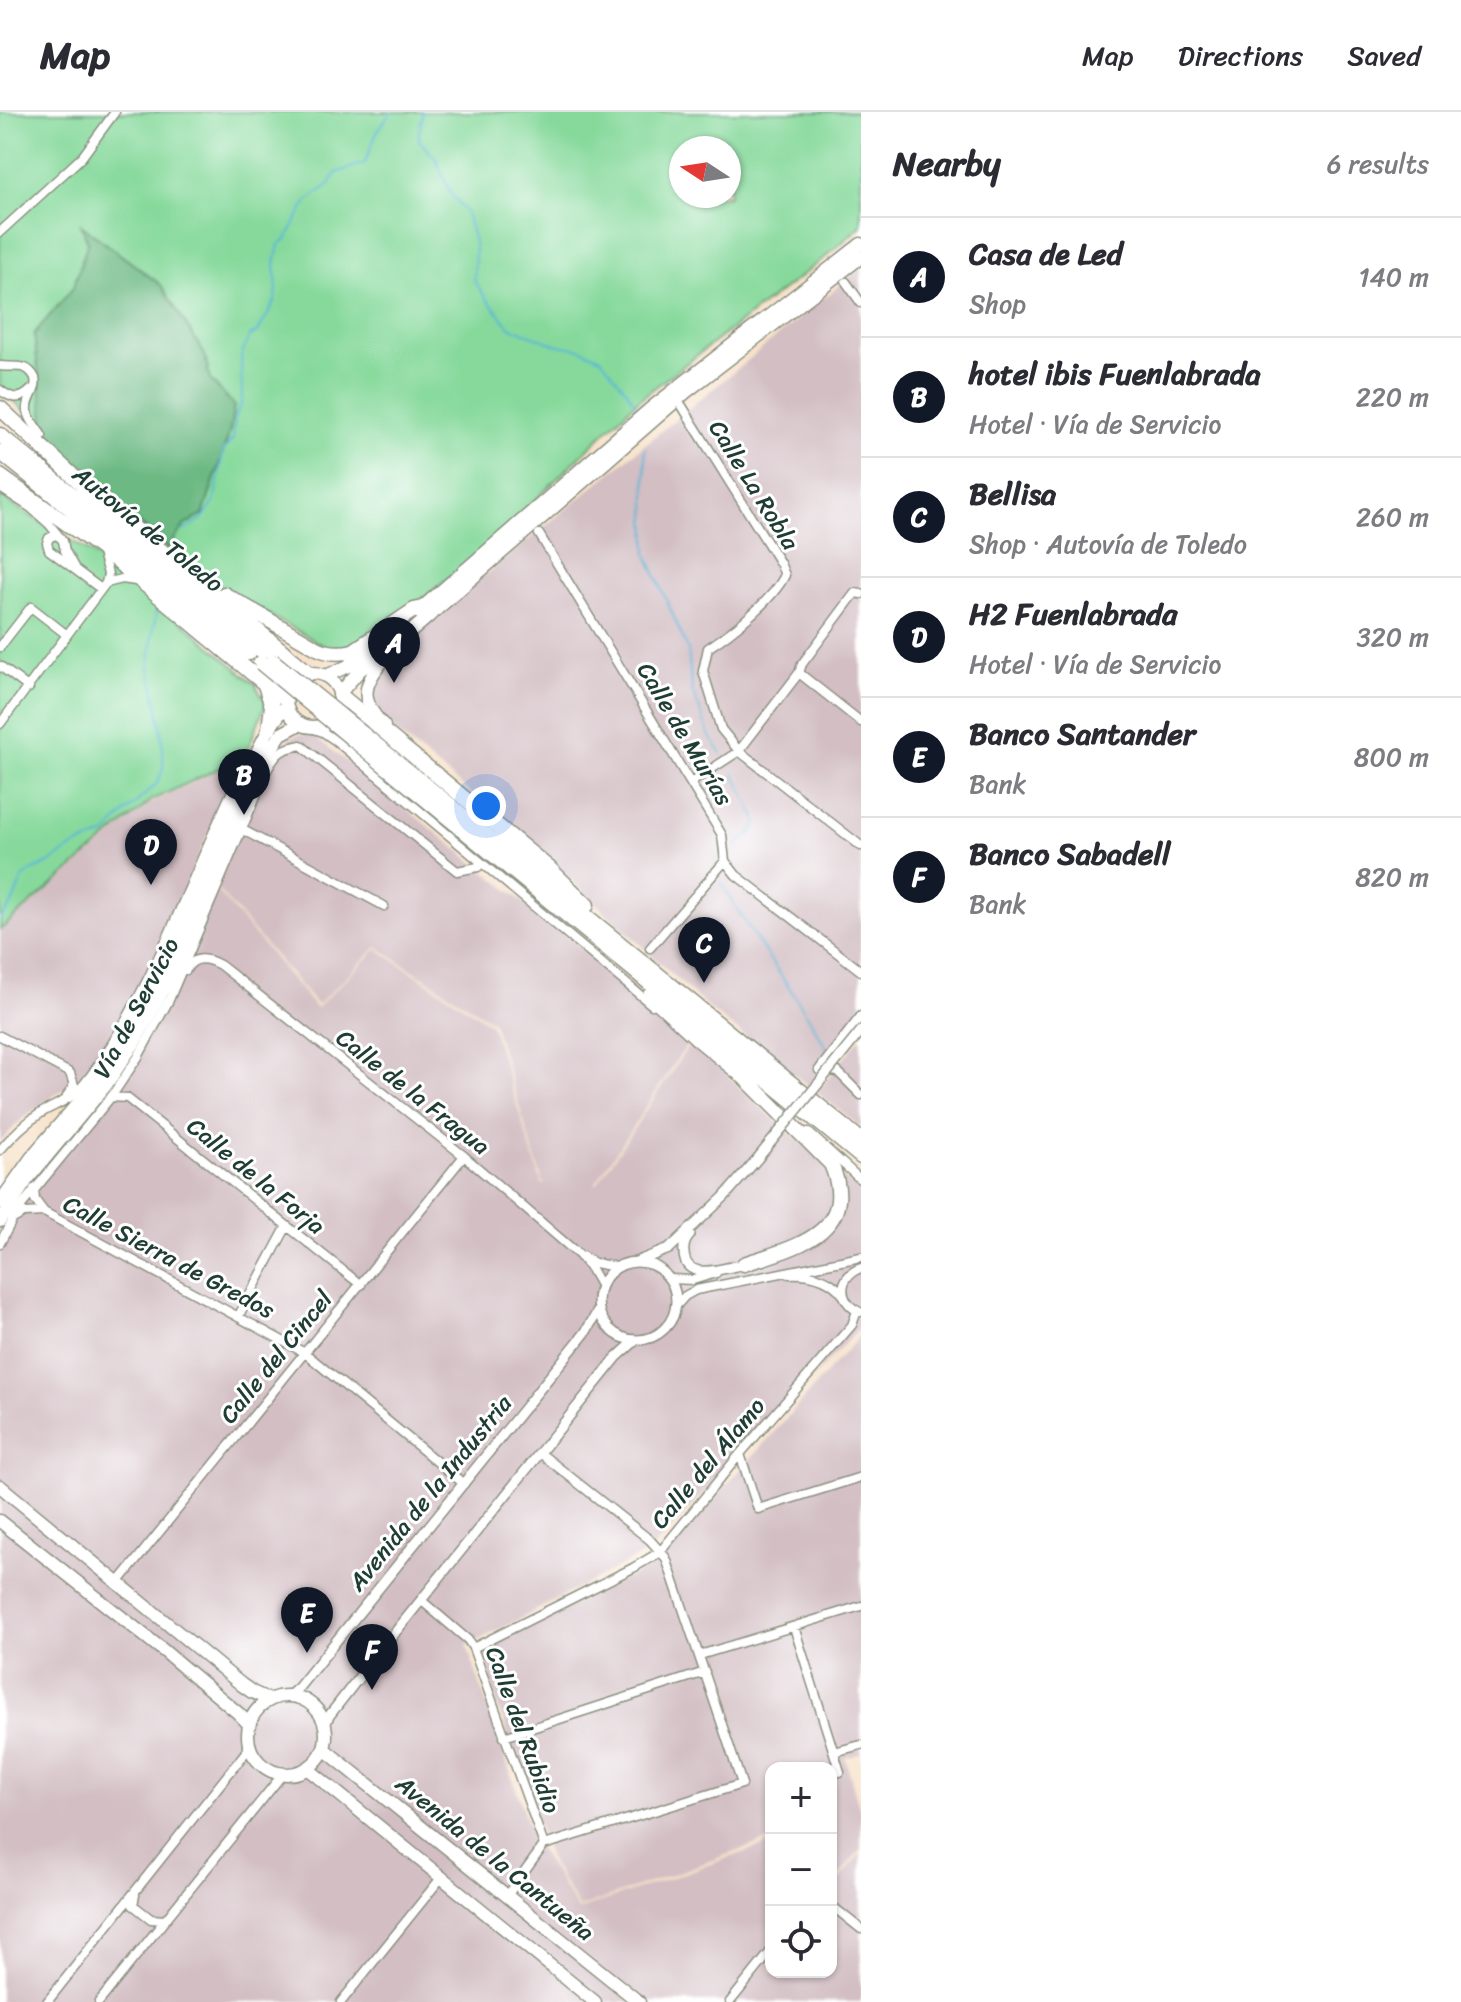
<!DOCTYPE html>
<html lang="en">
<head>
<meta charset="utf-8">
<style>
	:root { --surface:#fff; --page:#f2f2f3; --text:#2b2b33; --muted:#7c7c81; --line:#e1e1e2; --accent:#111827 }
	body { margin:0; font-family:Sriracha,sans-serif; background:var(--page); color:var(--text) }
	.controls { position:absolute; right:24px; bottom:24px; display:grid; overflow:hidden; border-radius:16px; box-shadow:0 2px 6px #0004 }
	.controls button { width:72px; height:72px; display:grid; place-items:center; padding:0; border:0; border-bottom:2px solid var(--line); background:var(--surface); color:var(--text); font:40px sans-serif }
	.compass { position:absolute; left:669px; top:24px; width:72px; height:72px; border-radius:50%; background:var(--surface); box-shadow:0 2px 6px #0004; rotate:282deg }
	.you { position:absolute; left:486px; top:694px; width:28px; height:28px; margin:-20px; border:6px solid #fff; border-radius:50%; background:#1a73e8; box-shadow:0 0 0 12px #1a73e833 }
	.badge { display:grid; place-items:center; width:52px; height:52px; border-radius:50%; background:var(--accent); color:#fff; font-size:26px; font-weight:700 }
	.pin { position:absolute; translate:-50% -66px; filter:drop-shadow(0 2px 4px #0008) }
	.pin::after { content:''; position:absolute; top:42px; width:28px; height:24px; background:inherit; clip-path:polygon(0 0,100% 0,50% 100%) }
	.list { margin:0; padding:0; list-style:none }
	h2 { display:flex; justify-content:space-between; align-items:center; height:104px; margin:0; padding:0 32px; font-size:34px }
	h2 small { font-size:26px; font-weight:400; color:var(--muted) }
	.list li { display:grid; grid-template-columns:52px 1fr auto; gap:24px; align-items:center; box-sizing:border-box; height:120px; padding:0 32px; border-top:2px solid var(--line) }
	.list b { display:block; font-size:30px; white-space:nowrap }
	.list p { margin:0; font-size:26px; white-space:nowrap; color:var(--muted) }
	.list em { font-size:26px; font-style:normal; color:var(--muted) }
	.icon { flex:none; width:44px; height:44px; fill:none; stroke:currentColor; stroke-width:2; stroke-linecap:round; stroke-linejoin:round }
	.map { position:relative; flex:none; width:861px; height:1890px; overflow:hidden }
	header { display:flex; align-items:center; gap:48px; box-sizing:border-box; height:112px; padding:0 40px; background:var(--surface); border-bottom:2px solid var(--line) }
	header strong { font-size:38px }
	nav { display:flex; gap:44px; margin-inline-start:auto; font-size:28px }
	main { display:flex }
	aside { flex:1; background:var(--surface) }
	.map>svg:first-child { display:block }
	.industrial { fill:#d2bec3 }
	.green { fill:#86d99b; stroke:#528b68; stroke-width:2; fill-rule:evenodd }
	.forest { fill:#6cb983; stroke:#467b5c; stroke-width:2 }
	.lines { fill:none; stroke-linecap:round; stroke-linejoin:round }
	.stream { stroke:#59b4d7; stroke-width:2 }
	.minor-casing { stroke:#8b9080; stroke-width:11 }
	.tertiary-casing { stroke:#8b9080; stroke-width:12 }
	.primary-casing { stroke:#8b9080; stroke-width:15 }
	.motorway-casing { stroke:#8b9080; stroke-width:17 }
	.minor { stroke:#fff; stroke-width:8 }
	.tertiary { stroke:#fff; stroke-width:9 }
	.primary { stroke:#fff; stroke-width:12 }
	.motorway { stroke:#fff; stroke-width:14 }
	.tertiary-bridge-casing { stroke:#8b9080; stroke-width:12; stroke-linecap:butt }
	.motorway-bridge-casing { stroke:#8b9080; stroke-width:17; stroke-linecap:butt }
	.tertiary-bridge { stroke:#fff; stroke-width:9 }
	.motorway-bridge { stroke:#fff; stroke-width:14 }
	.labels { text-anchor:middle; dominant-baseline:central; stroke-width:6; stroke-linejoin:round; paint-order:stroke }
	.street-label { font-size:24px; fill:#1f3d34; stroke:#fff }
</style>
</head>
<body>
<header>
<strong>Map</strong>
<nav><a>Map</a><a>Directions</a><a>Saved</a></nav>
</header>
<main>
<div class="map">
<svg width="861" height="1890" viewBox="0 0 861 1890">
	<rect width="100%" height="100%" fill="#fff"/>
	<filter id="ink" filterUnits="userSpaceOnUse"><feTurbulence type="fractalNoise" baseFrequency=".0125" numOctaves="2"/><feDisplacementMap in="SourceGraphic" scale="16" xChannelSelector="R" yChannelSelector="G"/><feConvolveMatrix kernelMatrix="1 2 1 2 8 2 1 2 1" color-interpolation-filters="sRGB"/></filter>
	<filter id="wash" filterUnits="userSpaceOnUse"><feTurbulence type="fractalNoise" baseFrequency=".006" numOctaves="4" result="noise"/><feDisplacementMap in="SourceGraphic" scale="32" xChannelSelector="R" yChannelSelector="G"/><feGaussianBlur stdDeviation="1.8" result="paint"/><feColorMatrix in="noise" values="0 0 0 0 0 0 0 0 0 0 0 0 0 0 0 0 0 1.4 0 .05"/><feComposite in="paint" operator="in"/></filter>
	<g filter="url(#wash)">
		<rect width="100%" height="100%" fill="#f7e2cb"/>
		<path class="industrial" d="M861,156V909L809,974L706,894L529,729L368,597L370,557Z
			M300,622L314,624L674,909L690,928L595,1072H597L692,929L767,1001L861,1080V1214L650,1439L467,1534L533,1727L578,1798L771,1731V1860H831V1778L861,1741V1890H0V1123L13,1098L112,976L164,888L214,775L316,896L377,837L491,912L542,1072H550L543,1071L493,910L377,835L317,893L215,774L271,644L290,625Z
			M246,648L218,699L158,837L114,918L84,965L82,964L24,1005L0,1030V820L151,691L234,651Z
			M861,925V1016L817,980Z
			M861,1222V1641L845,1646L861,1702V1737L831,1773V1656H771V1727L579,1796L550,1749L479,1538L658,1451Z"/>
		<path class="green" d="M0,0H861V114L822,148L637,289L489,433L423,487L347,535H326L221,476L170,441L96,374L82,352L53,329L38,311L0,276ZM681,36H729V84H681Z
			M0,385L127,463L255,572L266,591L245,644L152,688L0,818Z"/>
		<path class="forest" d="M81,113L161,173L205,243L210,268L234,293L230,319L203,403L185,413L168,436L94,371L45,317L34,222L73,176L88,130Z"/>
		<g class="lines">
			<path class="stream" d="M423,0L418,27L436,47L450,81L466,100L475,134L474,168L486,186L510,215L554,232L580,237L601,246L629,282L638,296
				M645,336L647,443L688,538L692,578L710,625L722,642
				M183,419L201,408L214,391L223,339L233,327L235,306L242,289L241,245L249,224L258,220L275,189L277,178L275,152L279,132L286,128L307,89L330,72L336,61L365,51L377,20L391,0
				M734,662L755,704L757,712L751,721L736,734
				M722,772C753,829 796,879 827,937
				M0,807L11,794L22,767L33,758L49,751L75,734L107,722L117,709L158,670L163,657V638L161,613L150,555L152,526L157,495"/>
		</g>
	</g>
	<g filter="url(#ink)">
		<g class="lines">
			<g class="minor-casing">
				<path id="minor" d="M0,120L82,45L115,0
					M846,170L861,191
					M0,254C15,256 27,250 35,266
					M35,266C38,280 26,286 28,299C29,308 38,317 42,324
					M0,278C12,287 20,289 31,278
					M682,294L780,451L785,463C773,488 731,521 708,536L703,559L721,617L739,639L861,734
					M0,376L31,396L49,412L63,429L65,439L75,457
					M539,422L722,723L725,749L650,836
					M60,425L55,423L49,426L47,431L49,438L101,477
					M102,441L108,462L106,471
					M106,471L122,467L136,469
					M0,535L31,495L67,523
					M0,554L29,576
					M799,561L861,610
					M0,612L106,471
					M308,615L323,620L336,629L652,893
					M692,670L739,639L799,561L802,552L855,481L861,482
					M243,718L384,794
					M725,749L736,763L861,859
					M186,858C194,843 207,846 220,853L464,1044L578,1142L591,1157L600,1173
					M0,924L70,961L74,973L67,984
					M819,958L861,904
					M824,958L838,960L861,983
					M111,985L127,986L361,1173
					M808,1020L861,1068
					M0,1038C12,1024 25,1011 41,1001C52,994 68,989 78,979C97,958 112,932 126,908C168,834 196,755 232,679
					M34,1077L35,1088L44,1100
					M13,1107L24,1101L44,1100L305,1241L464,1372
					M0,1131L17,1099L111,985L138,945L169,888L267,658C277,640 281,637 301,633L457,759L478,755
					M582,1144L595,1151L616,1155
					M789,1162C810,1161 831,1166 844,1184
					M670,1167L693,1168L716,1161
					M676,1194L685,1184L696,1178L861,1145
					M860,1200C838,1191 837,1164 861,1156
					M238,1205L287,1114
					M740,1342L758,1397L861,1365
					M118,1471L464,1044
					M422,1489L468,1528L473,1536L544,1733
					M794,1515L840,1660
					M473,1536L633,1456L660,1440L740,1342L852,1213L857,1199
					M700,1543L861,1494
					M504,1625L705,1560
					M834,1640L861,1633
					M135,1783L133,1793L151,1807L165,1808
					M507,1784L544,1733L742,1672L666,1446L650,1428L540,1341
					M831,1793L861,1817
					M47,1890L249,1636
					M99,1890L282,1663
					M341,1890L441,1766
					M730,1890L771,1839"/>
			</g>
			<g class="tertiary-casing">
				<path id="tertiary" d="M690,1123C685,1128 683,1133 684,1141C685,1171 725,1156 744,1152
					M638,1149L669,1137L724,1085L758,1046
					M598 1189a39 39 0 1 1 78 0a39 39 0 1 1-78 0Z
					M289,1584L299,1575L585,1221L598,1199
					M325,1613L329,1604L360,1564L617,1245L635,1229"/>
			</g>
			<g class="primary-casing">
				<path id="primary" d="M417,500L650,297L861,132
					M286 588a27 27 0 1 1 54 0a27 27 0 1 1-54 0Z
					M326,564L348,554L384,526
					M340,581L360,558L406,524L686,280L861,145
					M384,614C358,588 363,571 386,545
					M0,1090L34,1042L93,974L127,922L154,873L180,817L203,760L259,636L269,617L286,593
					M0,1109L27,1068L106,973L133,933L158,888L180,842L238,708L270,639L281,622L300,612
					M0,1374L242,1573L252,1580L270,1588
					M0,1409L164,1539L238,1601L249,1612
					M248 1623a39 39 0 1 1 78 0a39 39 0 1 1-78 0Z
					M324,1637L639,1890
					M308,1657L595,1890"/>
			</g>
			<g class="motorway-casing">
				<path id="motorway" d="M0,296L86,376L309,561
					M0,323L268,544
					M0,340L249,541
					M0,364L101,436L265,572L286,587
					M224,482L317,536C329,542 340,542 353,539L414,498L423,496
					M265,573L272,594L269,617
					M340,583L550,757L587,793
					M363,622L861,1028
					M356,630L861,1045
					M650,883L698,927L744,965L831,1052C861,1122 792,1136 744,1152"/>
			</g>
			<use href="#minor" class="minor"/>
			<use href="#tertiary" class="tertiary"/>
			<use href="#primary" class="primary"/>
			<use href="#motorway" class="motorway"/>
			<g class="tertiary-bridge-casing">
				<path id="tertiary-bridge" d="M758,1046L861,919"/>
			</g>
			<g class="motorway-bridge-casing">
				<path id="motorway-bridge" d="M273,549L363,622
					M261,551L356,630"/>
			</g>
			<use href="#tertiary-bridge" class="tertiary-bridge"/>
			<use href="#motorway-bridge" class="motorway-bridge"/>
		</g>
	</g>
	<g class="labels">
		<g class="street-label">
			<text transform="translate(754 373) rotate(58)">Calle La Robla</text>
			<text transform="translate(148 417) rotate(39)">Autovía de Toledo</text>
			<text transform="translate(685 622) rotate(59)">Calle de Murías</text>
			<text transform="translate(136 896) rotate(-62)">Vía de Servicio</text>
			<text transform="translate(413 980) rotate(38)">Calle de la Fragua</text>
			<text transform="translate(256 1064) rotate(39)">Calle de la Forja</text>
			<text transform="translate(169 1145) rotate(28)">Calle Sierra de Gredos</text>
			<text transform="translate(276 1245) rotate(-51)">Calle del Cincel</text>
			<text transform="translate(708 1351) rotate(-50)">Calle del Álamo</text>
			<text transform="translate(430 1381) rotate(-51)">Avenida de la Industria</text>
			<text transform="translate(523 1618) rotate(70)">Calle del Rubidio</text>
			<text transform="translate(495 1746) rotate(39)">Avenida de la Cantueña</text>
		</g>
	</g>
</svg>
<div class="controls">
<button>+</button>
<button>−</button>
<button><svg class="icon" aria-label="locate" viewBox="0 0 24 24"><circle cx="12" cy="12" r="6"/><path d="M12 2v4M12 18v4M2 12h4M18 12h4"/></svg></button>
</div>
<svg class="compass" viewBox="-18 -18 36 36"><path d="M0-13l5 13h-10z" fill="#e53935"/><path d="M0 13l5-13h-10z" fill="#7c7c81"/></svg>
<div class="you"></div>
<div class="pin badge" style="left:394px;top:571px">A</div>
<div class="pin badge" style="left:244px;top:703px">B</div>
<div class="pin badge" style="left:704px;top:871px">C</div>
<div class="pin badge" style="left:151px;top:773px">D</div>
<div class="pin badge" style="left:307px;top:1541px">E</div>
<div class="pin badge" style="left:372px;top:1578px">F</div>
</div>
<aside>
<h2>Nearby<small>6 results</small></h2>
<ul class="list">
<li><span class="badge">A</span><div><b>Casa de Led</b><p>Shop</p></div><em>140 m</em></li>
<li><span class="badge">B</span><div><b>hotel ibis Fuenlabrada</b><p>Hotel · Vía de Servicio</p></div><em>220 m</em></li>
<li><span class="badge">C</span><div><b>Bellisa</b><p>Shop · Autovía de Toledo</p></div><em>260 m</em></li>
<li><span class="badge">D</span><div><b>H2 Fuenlabrada</b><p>Hotel · Vía de Servicio</p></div><em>320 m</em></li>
<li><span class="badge">E</span><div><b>Banco Santander</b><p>Bank</p></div><em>800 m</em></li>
<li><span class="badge">F</span><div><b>Banco Sabadell</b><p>Bank</p></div><em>820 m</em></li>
</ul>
</aside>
</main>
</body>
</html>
